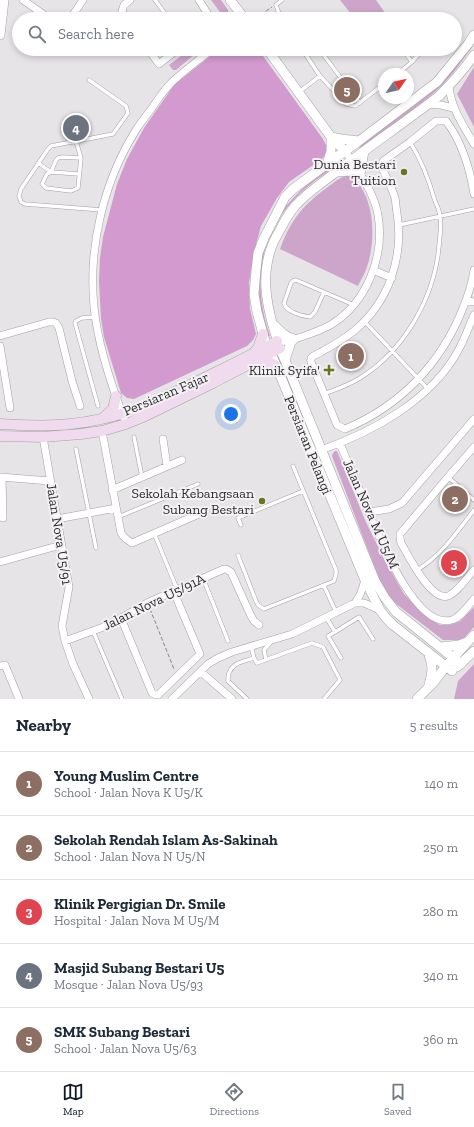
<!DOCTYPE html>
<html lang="en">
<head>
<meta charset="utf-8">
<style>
	:root { --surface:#fff; --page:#f2f2f3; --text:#1f2937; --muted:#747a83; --line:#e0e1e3; --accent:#111827 }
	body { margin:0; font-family:"Zilla Slab",serif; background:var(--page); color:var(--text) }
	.compass { position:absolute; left:378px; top:68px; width:36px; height:36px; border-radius:50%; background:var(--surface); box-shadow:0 2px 6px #0003; rotate:56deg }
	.you { position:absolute; left:231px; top:414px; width:14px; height:14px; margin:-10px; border:3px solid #fff; border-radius:50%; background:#1a73e8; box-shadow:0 0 0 6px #1a73e833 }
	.badge { display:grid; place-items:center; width:26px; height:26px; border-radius:50%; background:var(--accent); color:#fff; font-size:13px; font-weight:700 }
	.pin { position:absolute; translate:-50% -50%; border:2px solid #fff; box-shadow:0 1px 4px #0006 }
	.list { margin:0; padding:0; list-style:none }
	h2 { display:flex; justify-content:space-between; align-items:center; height:52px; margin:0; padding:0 16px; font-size:17px }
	h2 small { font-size:13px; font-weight:400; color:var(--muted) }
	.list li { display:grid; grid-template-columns:26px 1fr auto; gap:12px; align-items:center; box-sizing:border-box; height:64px; padding:0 16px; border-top:1px solid var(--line) }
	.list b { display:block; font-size:15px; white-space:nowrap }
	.list p { margin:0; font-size:13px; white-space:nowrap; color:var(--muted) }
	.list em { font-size:13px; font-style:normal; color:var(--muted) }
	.icon { flex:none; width:22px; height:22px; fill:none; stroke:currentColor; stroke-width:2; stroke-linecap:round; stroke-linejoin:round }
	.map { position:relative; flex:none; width:474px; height:699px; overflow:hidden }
	.search { position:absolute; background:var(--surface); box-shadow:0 2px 6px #0003; left:12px; right:12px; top:12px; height:44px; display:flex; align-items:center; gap:10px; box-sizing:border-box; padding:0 14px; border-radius:22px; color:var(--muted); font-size:15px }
	.sheet { height:372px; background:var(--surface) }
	nav { display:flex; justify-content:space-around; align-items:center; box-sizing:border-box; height:56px; border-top:1px solid var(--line); background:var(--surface); font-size:11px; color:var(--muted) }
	nav a { display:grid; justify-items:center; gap:2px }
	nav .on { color:var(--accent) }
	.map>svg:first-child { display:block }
	.green { fill:#cea5ca }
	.forest { fill:#d29ace }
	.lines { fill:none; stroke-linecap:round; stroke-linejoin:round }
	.service-casing { stroke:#a3a1a3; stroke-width:4.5 }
	.minor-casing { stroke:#a3a1a3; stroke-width:8 }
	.tertiary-casing { stroke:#a3a1a3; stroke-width:10 }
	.secondary-casing { stroke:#a3a1a3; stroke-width:11 }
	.path { stroke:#888688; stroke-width:1; stroke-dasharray:4 2; stroke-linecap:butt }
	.service { stroke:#fff; stroke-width:3.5 }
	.minor { stroke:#fff; stroke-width:7 }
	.tertiary { stroke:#fff; stroke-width:9 }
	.secondary { stroke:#efdaee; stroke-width:10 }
	.poi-dot { fill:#677623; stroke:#f4f1f4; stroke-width:1.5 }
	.labels { text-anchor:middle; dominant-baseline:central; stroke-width:4; stroke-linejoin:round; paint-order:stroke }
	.poi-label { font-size:14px; fill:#2d2c2d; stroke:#f4f1f4; text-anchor:end }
	.street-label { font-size:14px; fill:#2d2c2d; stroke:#f4f1f4 }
</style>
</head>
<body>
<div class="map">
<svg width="474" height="699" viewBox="0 0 474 699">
	<rect width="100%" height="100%" fill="#e7e4e7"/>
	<path class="green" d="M211,0H221L228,10L230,19H223V16Z
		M340,0H376L388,17L385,19H355Z
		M474,39V44C461,63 447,83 429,97C407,115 383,131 360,148L358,146L400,115Z
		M190,49H201L176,70H173L169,65Z
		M474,67V127L457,94Z
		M334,163L336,166C328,172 319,177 311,184C261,224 250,277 270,336L269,337H268L260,308L258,290L262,252L275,221L285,207L297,194L309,182Z
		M351,175L355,177L357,179C360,186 364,192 367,199C375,221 374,251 365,272C363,277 360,281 358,286L280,249C291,219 303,205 329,186C336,181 341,176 351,175Z
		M335,451H337L365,520L384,559L404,594L424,614L440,625H449L460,621L474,607V627L464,638L460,640H443L391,600L379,579L332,456L333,453Z
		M474,664V699H454L458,681Z"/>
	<path class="forest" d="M219,49H258L323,139L326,145V153L322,159L289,182L277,198L261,226L254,252L249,283L250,309L256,334L253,340L247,346L134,399L127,398L121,393L104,337L101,319L99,281L100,258L103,237L117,184L127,159L144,128L174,85Z"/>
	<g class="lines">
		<g class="service-casing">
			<path id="service" d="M155,0L169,19
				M281,19L276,5L282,0
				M302,49L320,76L334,91L346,104L355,106L384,84
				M402,49L412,62
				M322,53L360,103
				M397,74L412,62L423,49
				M89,80L126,106L128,113L113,134L51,146L48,149L21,189L19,196L21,202L25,204L102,210
				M299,92L320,76
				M76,141L81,158L78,188L71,191L46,188L42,184L47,174L51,172L56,160L58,158L62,157L81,158
				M38,163L51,172L79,174
				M399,225L474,209
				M324,292L315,312L310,317C302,316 286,312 284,303L291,283L293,281L296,280L354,305
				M96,317L82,318L76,321L75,323L98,406
				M364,321L428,389
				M324,394C337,389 349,385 360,378C402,352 431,303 438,255C439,244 442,226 440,215C439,210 437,205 435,201C429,180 422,161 410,142
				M134,437L142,477
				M76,449L96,548
				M448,477L474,500
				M118,517L198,484
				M241,525L238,518L303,491
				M154,533L177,589
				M238,555L256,601L258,605L264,609L334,581L336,574V570L293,466
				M417,570C440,557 458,531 474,510
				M203,578L228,641
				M324,586L336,612
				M326,617L335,632L359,617L373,639
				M93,631L122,699
				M335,632L328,636L341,658
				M251,646L254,658
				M266,660L264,650L271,642
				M247,699L228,681C228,678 228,673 230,671C234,662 246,661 254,658L257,663L312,643L323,647L340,680L324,699"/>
		</g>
		<g class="minor-casing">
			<path id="minor" d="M23,0L50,19
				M199,0L211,19
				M70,19L83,0
				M126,19L122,11L124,5L130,0
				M148,49L159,64L178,49
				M449,86C451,108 463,125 474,144
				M428,104L441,105L453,108
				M474,194C470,169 462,142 446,121H436L410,142L383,161L382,165L383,170C387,179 392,188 395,198C396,203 396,208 397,213C404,257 389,302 354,331C344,339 332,346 321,352C318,354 314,355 312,357C310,359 311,360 311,362L337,425L345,429C400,406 441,364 463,308C468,296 472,283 474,270
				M373,270L392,278
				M466,300L474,302
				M0,336L49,322H53L56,323L59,328L72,381L80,406
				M277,341C288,343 297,338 307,335C315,332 324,329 332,324C367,302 385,256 378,215C375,194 357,169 345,151
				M0,346L10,408
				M124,418C110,382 98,345 94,307C88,246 104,181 136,130C141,122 147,115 152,108C158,99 165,89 172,82C185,70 199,60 212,49
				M102,431L121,533C124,538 127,540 132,543L206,511
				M43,437L69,587L62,626L65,641L73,664L89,699
				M163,439L167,466
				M340,444C349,465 358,485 366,506C377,532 415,631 452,620C461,617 468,606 474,599
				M474,447L448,477L400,534V538L401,543C408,555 431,602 448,596C457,593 467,577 474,570
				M321,450C373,432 433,399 459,349C465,338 469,326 474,315
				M0,477L50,481
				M2,477L3,518
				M112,490L182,460
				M369,512L389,509L402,503L474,419
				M57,519L116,508
				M0,562L61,545
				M355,603L360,595L365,580
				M121,618L152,693L156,695H158L200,654L173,590
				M65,641L109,625L147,603L224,569H226L231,572L251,616L254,621L259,625
				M0,666L5,665L19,699
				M201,672L232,699
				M172,699L208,664L218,658L232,652L292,634L355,603H364L380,610"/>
		</g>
		<g class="tertiary-casing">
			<path id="tertiary" d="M230,0L245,19
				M0,35L4,0
				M267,49L331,137L345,151
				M331,137L341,139L359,141
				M327,164L331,151V137
				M336,172L351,171L360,174L364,151
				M274,325C280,331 285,337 294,339L291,342L285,360
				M265,341L257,312L254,294L256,270L258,253L264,238L285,197L293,189L327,164L359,141L437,82L468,44L474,35
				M273,358L365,580L380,610L386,618L393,625L452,671
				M441,647L459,645L467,642
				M428,652C433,666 433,670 429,685
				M461,664L396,612L385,598L375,581L280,348C268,314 258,276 274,241C276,237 279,232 281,228C285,220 290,212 296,205C308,192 322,183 336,172C370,146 405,122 439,96C452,83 464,70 474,55
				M457,667L474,651
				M417,699L434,682L446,666L474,635"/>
		</g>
		<g class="secondary-casing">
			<path id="secondary" d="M253,354L258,348L263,334
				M255,361L269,362L275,365
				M104,417L113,409L116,396
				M0,424C23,425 47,427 70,424C93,422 116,416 138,409C155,402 171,393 188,386C218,371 248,357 277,341
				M0,436L43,437L81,434L102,431L126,424L143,417L213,383L280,348"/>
		</g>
		<path class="path" d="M256,18L272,7
			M150,609L174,669"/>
		<use href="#service" class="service"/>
		<use href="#minor" class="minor"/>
		<use href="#tertiary" class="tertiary"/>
		<use href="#secondary" class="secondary"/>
	</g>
	<g class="poi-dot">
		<circle cx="404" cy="172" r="4"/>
		<path d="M327 364h4v4h4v4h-4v4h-4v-4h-4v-4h4z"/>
		<circle cx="262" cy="501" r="4"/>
	</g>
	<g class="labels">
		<g class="poi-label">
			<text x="396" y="164">Dunia Bestari<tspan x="396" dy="16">Tuition</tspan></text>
			<text x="320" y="370">Klinik Syifa'</text>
			<text x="254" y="493">Sekolah Kebangsaan<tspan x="254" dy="16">Subang Bestari</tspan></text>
		</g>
		<g class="street-label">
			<text transform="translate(166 394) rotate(-23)">Persiaran Fajar</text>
			<text transform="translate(308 445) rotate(68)">Persiaran Pelangi</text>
			<text transform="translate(371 514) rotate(66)">Jalan Nova M U5/M</text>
			<text transform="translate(59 534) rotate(81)">Jalan Nova U5/91</text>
			<text transform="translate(154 602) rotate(-26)">Jalan Nova U5/91A</text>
		</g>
	</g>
</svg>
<svg class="compass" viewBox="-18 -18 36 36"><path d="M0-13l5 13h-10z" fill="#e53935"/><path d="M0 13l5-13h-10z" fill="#747a83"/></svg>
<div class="you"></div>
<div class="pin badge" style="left:351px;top:356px;background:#8d6e63">1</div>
<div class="pin badge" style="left:455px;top:499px;background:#8d6e63">2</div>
<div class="pin badge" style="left:454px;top:563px;background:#e0444e">3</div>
<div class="pin badge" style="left:76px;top:128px;background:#6b7280">4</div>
<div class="pin badge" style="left:347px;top:90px;background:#8d6e63">5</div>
<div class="search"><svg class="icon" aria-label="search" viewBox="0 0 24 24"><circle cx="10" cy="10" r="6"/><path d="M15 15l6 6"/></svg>Search here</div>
</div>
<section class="sheet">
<h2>Nearby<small>5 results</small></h2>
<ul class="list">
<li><span class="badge" style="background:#8d6e63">1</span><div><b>Young Muslim Centre</b><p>School · Jalan Nova K U5/K</p></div><em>140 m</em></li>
<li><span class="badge" style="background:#8d6e63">2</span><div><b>Sekolah Rendah Islam As-Sakinah</b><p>School · Jalan Nova N U5/N</p></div><em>250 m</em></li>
<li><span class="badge" style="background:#e0444e">3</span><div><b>Klinik Pergigian Dr. Smile</b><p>Hospital · Jalan Nova M U5/M</p></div><em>280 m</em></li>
<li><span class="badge" style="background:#6b7280">4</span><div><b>Masjid Subang Bestari U5</b><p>Mosque · Jalan Nova U5/93</p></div><em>340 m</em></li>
<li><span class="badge" style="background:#8d6e63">5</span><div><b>SMK Subang Bestari</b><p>School · Jalan Nova U5/63</p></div><em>360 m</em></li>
</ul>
</section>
<nav>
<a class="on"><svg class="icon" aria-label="map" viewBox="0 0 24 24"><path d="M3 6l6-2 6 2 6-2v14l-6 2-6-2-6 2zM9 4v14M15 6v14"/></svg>Map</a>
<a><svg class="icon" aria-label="directions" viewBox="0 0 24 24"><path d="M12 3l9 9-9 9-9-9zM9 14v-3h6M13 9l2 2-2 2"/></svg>Directions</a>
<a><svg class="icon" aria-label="saved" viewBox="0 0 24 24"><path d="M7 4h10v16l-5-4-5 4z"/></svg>Saved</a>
</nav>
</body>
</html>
